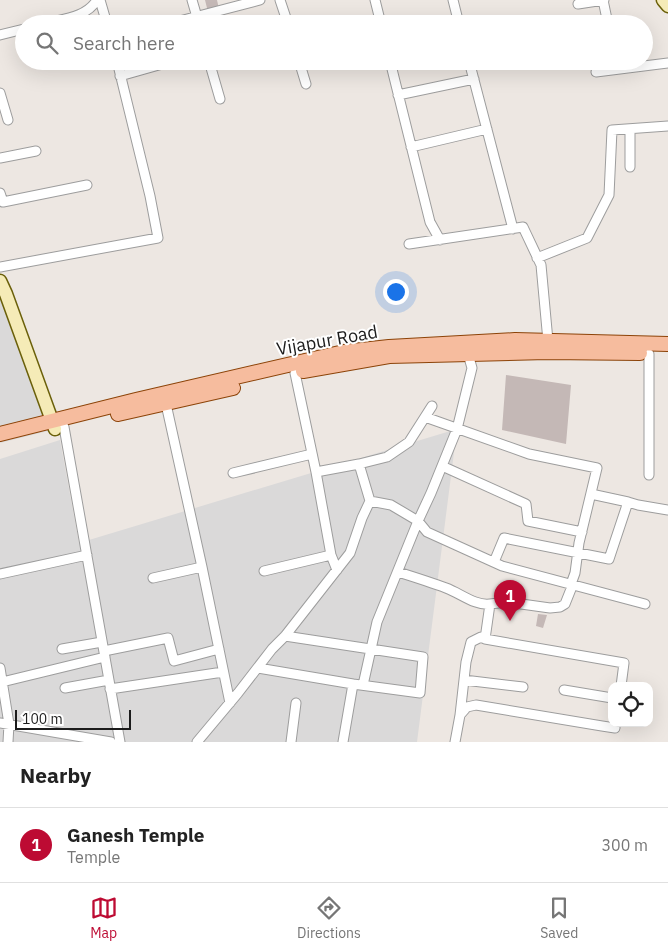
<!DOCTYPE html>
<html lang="en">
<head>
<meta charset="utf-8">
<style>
	:root { --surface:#fff; --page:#f2f2f2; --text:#222; --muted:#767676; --line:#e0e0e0; --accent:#bd0b33 }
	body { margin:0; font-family:"IBM Plex Sans",sans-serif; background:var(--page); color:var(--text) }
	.controls { position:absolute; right:15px; bottom:15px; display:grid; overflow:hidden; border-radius:10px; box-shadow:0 5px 20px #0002 }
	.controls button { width:45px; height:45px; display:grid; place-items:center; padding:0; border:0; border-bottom:1px solid var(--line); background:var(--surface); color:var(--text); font:25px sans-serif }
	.scale { position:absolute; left:15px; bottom:12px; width:116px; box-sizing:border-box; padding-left:5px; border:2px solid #1c1c1c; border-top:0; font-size:14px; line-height:18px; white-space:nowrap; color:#1c1c1c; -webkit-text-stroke:4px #fff; paint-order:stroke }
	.you { position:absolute; left:395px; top:291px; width:18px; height:18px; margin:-12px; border:4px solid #fff; border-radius:50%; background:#1a73e8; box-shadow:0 0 0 8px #1a73e833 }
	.badge { display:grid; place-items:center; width:32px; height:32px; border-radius:50%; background:var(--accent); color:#fff; font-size:16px; font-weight:700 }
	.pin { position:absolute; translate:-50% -41px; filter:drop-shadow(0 1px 2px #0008) }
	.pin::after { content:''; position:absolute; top:26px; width:18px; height:15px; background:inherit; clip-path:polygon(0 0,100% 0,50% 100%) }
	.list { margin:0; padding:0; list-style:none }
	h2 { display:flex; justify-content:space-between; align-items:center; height:65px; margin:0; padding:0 20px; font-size:21px }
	h2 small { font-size:16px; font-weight:400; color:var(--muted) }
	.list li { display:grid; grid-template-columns:32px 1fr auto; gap:15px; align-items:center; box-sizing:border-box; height:75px; padding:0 20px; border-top:1px solid var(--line) }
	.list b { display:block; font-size:19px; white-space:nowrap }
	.list p { margin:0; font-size:16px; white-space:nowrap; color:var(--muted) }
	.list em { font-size:16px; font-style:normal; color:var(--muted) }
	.icon { flex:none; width:28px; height:28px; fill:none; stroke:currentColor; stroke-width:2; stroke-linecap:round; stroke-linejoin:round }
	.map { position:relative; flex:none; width:668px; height:742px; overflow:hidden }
	.search { position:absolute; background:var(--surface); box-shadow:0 5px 20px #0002; left:15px; right:15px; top:15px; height:55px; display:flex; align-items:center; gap:12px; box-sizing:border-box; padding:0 18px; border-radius:28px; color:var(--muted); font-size:19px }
	.sheet { height:140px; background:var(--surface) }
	nav { display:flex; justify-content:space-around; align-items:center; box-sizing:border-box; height:70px; border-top:1px solid var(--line); background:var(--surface); font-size:14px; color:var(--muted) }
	nav a { display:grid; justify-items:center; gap:2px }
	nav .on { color:var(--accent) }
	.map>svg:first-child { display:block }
	.residential { fill:#dad9d9 }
	.building { fill:#c4b8b6 }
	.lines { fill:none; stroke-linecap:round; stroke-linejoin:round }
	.street-casing { stroke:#9d9d9d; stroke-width:11 }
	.secondary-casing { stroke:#6b600a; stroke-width:15 }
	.primary-casing { stroke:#8c4308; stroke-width:16 }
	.street { stroke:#fff; stroke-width:9 }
	.secondary { stroke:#f5ebb7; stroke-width:12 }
	.primary { stroke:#f6bc9e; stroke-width:14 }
	.labels { text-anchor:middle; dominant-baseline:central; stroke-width:4; stroke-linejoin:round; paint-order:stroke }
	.street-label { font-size:18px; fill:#1c1c1c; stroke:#fff }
</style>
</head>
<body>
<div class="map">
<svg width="668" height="742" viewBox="0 0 668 742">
	<rect width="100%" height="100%" fill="#ede7e2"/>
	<path class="residential" d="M0,281L64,427L0,443Z
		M457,429L417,742H0V459L60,440L79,543Z"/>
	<path class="building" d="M205,0H217L219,9L208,12Z
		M308,61H321L323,66L310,70Z
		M506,375L571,385L566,444L502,430Z
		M538,614L547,615L543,628L536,626Z"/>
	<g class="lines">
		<g class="street-casing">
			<path id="street" d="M100,0L107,24
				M192,0L199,24
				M280,0L288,24
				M375,0L381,24
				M453,0L459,24
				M603,0L608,24
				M578,4L604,0
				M44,24C62,19 86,18 97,0
				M168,24L260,0
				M0,35L24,29
				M209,61L220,99
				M299,61L306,84
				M390,61L430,222L440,240
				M469,61L513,229
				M596,72L668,63
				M120,76L173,61
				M0,93L8,120
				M398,95L474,79
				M411,147L487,129
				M0,158L36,151
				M630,167V129
				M0,193L3,202L87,185
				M409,244L523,227L541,265L548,341
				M537,258L587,238L609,195L612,130L668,126
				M0,267L158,238L150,196L117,61
				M295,373L316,472L331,555L337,570
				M166,404L202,567L230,703
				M425,417L529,454L597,468L579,543L575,573L571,584V589L565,604L560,607L550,608L507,602L490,604L485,639
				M64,427L120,742
				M442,466L526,504L528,521L582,532
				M316,472L359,464
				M233,473L312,454
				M649,475V354
				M591,494L628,502
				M370,501L391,505L418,521L427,532L502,566L645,604
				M494,562L504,538L609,559L628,502L638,505L668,510
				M264,571L331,555
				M398,572C414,577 430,582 446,588C460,593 475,606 490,604
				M0,574L87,555
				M153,578L202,567
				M62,649L102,642
				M104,651L168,638L174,661L219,649
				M0,668L9,724L8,742
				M258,668L353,684L420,693L423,657L285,636
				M464,680L523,687
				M2,682L105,657
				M363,685L377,622L418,521L431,493L457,429L472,368L468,354
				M65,688L109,680
				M110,689L223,672
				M564,690L612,698
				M460,715L466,662L471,642L481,637L485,639L624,663L621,686
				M0,723L111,742
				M197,742L238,693L272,649L285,636L350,553L362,518L370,501L359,464L387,457L409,442L432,406
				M291,742L296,703
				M343,742L353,684
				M455,742L460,715L467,707L476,705L602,726L615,728V723"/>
		</g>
		<g class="secondary-casing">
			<path id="secondary" d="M663,0L668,6
				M0,281L6,294L55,429"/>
		</g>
		<g class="primary-casing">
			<path id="primary" d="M303,371L389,356L547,352L640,353
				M118,414L233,388
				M0,434L136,400L344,352L389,347L515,340L668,344"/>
		</g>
		<use href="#street" class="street"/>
		<use href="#secondary" class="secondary"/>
		<use href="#primary" class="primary"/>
	</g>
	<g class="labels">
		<g class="street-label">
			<text transform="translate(327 340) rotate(-10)">Vijapur Road</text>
		</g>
	</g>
</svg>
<div class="controls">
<button><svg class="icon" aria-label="locate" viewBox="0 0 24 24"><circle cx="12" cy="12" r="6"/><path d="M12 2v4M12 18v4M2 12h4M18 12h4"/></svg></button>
</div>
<div class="scale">100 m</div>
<div class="you"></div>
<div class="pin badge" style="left:510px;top:621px">1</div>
<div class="search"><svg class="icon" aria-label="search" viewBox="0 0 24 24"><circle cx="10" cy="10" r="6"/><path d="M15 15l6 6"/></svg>Search here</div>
</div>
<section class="sheet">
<h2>Nearby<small></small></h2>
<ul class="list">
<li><span class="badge">1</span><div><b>Ganesh Temple</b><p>Temple</p></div><em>300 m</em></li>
</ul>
</section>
<nav>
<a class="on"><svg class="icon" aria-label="map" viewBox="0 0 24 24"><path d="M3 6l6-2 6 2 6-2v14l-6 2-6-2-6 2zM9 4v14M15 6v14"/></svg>Map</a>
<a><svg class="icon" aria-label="directions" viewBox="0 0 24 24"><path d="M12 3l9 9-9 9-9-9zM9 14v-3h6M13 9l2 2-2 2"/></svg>Directions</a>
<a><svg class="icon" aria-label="saved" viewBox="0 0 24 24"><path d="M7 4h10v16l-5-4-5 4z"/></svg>Saved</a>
</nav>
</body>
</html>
